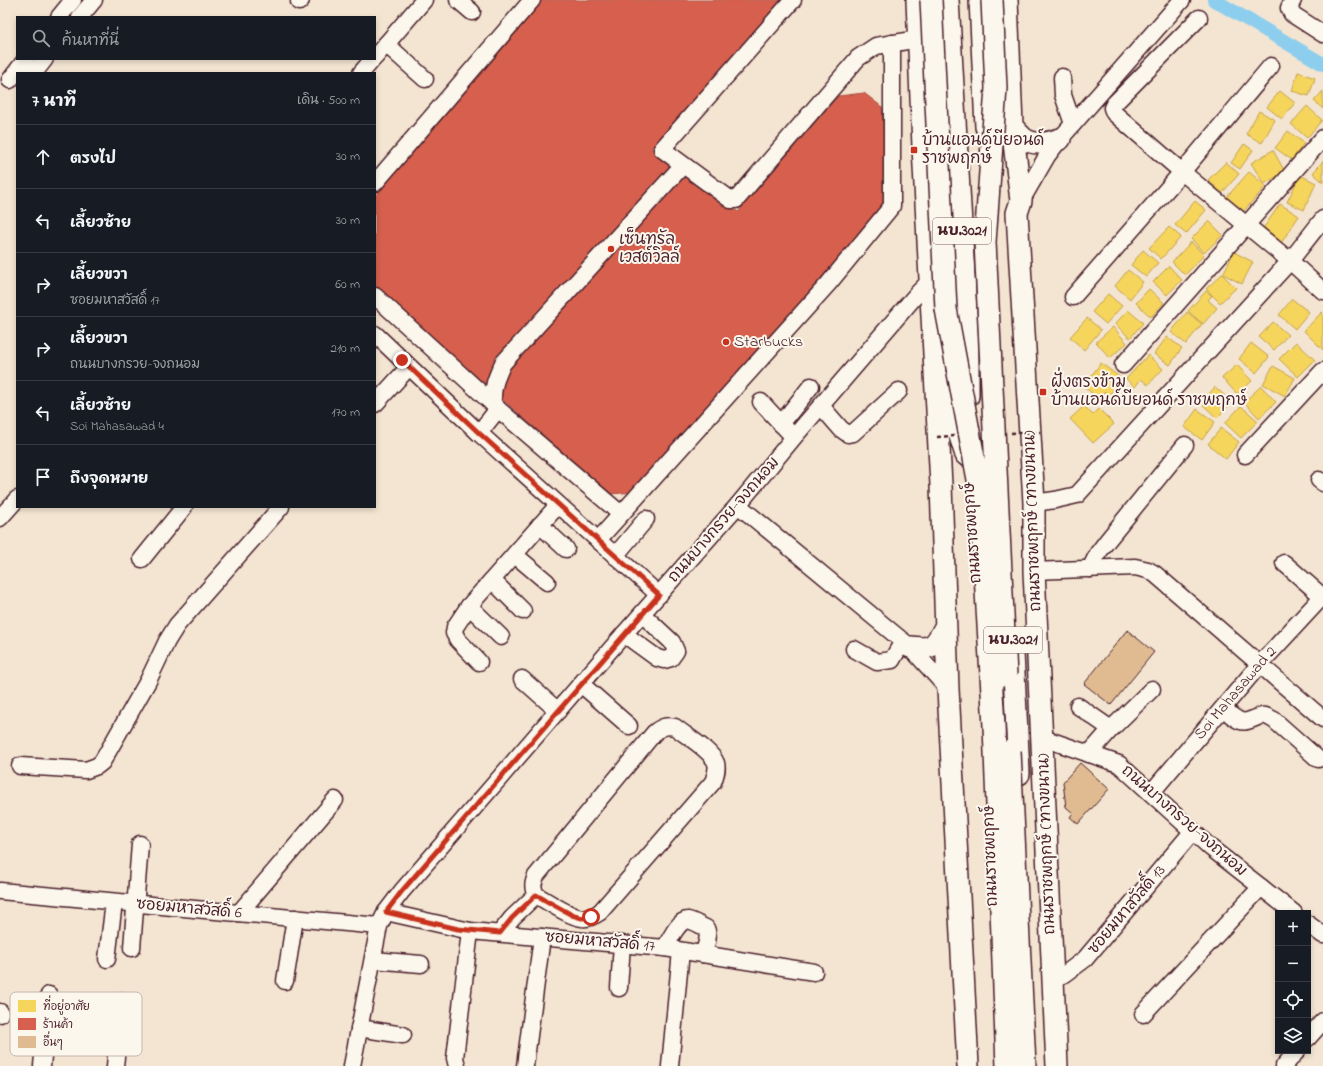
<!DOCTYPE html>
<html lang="th">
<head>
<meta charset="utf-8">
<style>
	:root { --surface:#171b24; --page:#242831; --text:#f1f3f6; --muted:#9ea1a6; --line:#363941 }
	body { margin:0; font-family:"Indie Flower","Playpen Sans Thai",sans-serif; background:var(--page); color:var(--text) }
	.controls { position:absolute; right:12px; bottom:12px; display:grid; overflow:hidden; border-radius:0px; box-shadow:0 2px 6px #0003 }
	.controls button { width:36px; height:36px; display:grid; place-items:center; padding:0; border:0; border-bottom:1px solid var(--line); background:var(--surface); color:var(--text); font:20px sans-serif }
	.stop { position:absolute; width:12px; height:12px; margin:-9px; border:3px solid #c8321e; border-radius:50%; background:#fff }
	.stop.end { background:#c8321e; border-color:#fff; box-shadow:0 1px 4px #0008 }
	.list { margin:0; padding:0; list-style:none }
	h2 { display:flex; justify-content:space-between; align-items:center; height:52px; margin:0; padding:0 16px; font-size:17px }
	h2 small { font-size:13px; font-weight:400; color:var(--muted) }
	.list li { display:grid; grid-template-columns:26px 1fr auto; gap:12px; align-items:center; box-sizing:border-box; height:64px; padding:0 16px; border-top:1px solid var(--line) }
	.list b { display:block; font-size:15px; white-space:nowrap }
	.list p { margin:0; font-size:13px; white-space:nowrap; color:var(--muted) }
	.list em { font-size:13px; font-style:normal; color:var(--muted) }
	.icon { flex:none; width:22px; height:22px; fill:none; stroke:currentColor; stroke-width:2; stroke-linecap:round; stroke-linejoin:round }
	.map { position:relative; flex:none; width:1323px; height:1066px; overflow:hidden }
	.search { position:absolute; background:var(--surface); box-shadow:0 2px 6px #0003; left:16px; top:16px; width:360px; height:44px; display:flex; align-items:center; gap:10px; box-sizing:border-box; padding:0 14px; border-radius:0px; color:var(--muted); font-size:15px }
	.panel { position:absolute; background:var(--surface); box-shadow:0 2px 6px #0003; left:16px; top:72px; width:360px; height:436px; border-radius:0px }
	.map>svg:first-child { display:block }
	.homes { fill:#f6d55c; stroke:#c29e4d }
	.shops { fill:#d6604d; stroke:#ac4c43 }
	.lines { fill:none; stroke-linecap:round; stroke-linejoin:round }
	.canal { stroke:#8dceee; stroke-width:14 }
	.building { fill:#e0bb91; stroke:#4a1f2b }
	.minor-casing { stroke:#4a1f2b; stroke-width:19 }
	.major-casing { stroke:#4a1f2b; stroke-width:24 }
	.minor { stroke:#fbf7ec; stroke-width:16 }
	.major { stroke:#fbf7ec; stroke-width:21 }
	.major-bridge-casing { stroke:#4a1f2b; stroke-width:24; stroke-linecap:butt }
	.path-bridge { stroke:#4a1f2b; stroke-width:2.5; stroke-dasharray:4 3; stroke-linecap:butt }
	.major-bridge { stroke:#fbf7ec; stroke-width:21 }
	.route { stroke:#c8321e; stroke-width:5 }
	.poi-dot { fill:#c8321e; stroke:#fbf7ec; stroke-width:1.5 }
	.labels { text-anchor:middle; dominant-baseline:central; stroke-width:4; stroke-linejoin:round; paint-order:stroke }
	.shield { fill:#fbf7ec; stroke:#7f6065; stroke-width:1 }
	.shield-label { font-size:15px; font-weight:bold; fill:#4a1f2b }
	.poi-label { font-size:16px; fill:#4a1f2b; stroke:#fbf7ec; text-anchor:start }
	.street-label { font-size:16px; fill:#4a1f2b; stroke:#fbf7ec }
	.key { fill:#fbf7ec; stroke:#c6b6b2; stroke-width:1 }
	.key-label { font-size:11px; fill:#4a1f2b }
</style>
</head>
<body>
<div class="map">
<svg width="1323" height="1066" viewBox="0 0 1323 1066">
	<rect width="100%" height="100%" fill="#f3e5d1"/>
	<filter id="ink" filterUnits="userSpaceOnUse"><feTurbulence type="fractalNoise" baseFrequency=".025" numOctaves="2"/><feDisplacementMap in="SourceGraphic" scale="8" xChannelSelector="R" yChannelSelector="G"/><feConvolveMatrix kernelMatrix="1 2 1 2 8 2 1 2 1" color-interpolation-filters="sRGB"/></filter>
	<g filter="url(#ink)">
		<path class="homes" d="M1298,72L1315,78L1309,96L1292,91Z
			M1280,91L1295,103L1282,119L1267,107Z
			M1323,91V109L1314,101Z
			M1307,106L1322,120L1307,138L1291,124Z
			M1259,111L1275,120L1262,143L1246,134Z
			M1288,131L1304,143L1292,160L1275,148Z
			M1244,144L1253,150L1240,169L1231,163Z
			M1273,150L1285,172L1264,184L1251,163Z
			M1323,161V182L1313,173Z
			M1226,162L1239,174L1222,193L1208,180Z
			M1249,172L1266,186L1241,214L1224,200Z
			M1300,175L1316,183L1304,210L1287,202Z
			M1195,201L1206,210L1186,234L1175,225Z
			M1280,204L1299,216L1279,246L1260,233Z
			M1209,221L1223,235L1204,253L1191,239Z
			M1169,227L1181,237L1161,259L1149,248Z
			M1191,242L1204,255L1185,275L1172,262Z
			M1143,250L1158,263L1146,277L1131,265Z
			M1234,252L1253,262L1242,284L1223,274Z
			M1169,266L1182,280L1167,295L1153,282Z
			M1128,270L1143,282L1130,299L1115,286Z
			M1222,274L1236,288L1220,303L1206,289Z
			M1149,289L1164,303L1151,317L1136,303Z
			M1206,291L1212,296L1208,300L1217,308L1203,324L1188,311Z
			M1108,294L1122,306L1106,324L1092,312Z
			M1292,299L1309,312L1295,329L1279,315Z
			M1128,310L1143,323L1130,338L1115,324Z
			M1187,312L1202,324L1186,344L1171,332Z
			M1322,312L1323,314V350L1304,331Z
			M1087,318L1101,330L1084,350L1070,337Z
			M1273,322L1288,335L1274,350L1259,337Z
			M1113,327L1127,343L1110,358L1096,342Z
			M1167,337L1182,348L1170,365L1154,354Z
			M1296,342L1315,360L1298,377L1279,359Z
			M1251,343L1269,357L1256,373L1239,359Z
			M1148,355L1163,369L1148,385L1141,379L1135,387L1126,379Z
			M1101,363L1122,379L1109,395L1105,392L1099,399L1083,386Z
			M1237,365L1252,381L1237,394L1222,378Z
			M1273,366L1295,378L1285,396L1263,384Z
			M1261,386L1276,402L1259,418L1244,402Z
			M1215,387L1232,402L1217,418L1201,403Z
			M1084,406L1093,415L1099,409L1114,424L1093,443L1070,419Z
			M1241,406L1258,421L1241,438L1225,423Z
			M1197,409L1215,422L1202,440L1184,427Z
			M1221,428L1239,442L1226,459L1208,444Z"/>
		<path class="shops" d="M543,0H782L651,148L738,212L838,96L864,93L882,107L888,201L635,492L610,494L375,287V196Z"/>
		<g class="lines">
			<path class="canal" d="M1214,0L1323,64"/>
		</g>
		<path class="building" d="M1127,630L1154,652L1111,705L1084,684Z
			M1080,763L1109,789L1078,824L1070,817L1073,813L1066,807L1063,782Z"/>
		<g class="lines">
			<g class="minor-casing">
				<g id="minor">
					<path d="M458,0L472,12"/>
					<path d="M793,0L662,149L731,200H736L858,58L876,46L919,39"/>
					<path d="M1293,0L1289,8L1292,14L1323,34"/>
					<path d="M299,2L301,0"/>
					<path d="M59,17L73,0"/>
					<path d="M80,17L94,0"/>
					<path d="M1199,18L1114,104L1112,108L1114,113L1182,172L1290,261L1323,291"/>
					<path d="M386,44L425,79"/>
					<path d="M375,57L424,0"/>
					<path d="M34,73L45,59"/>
					<path d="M361,73L373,59"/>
					<path d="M1062,77L1063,95L1073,124"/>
					<path d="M10,80L26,59"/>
					<path d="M375,183L532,0"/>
					<path d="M1021,201L1047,156L1060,139L1182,0"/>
					<path d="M375,296L493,404"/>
					<path d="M1073,297L1182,172L1271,66"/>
					<path d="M375,334L479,433L659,595"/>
					<path d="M1123,365L1323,138"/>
					<path d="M761,402L789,432"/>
					<path d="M375,404L409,367"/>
					<path d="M821,406L841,429L848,434L853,433L899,391"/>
					<path d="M498,409L621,514"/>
					<path d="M781,424L811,386"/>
					<path d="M479,433L498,409L493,404C492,387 496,378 503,363L683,165"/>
					<path d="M1245,455L1323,371"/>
					<path d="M1319,480L1323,483"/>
					<path d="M1034,503L1055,500L1077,495L1290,261L1323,219"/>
					<path d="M738,505L910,647L948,689"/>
					<path d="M0,518L17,499"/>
					<path d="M540,525L566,549"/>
					<path d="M598,540L829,283L892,206V43"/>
					<path d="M515,555L547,582"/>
					<path d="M615,556L646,519"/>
					<path d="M142,559L184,507"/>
					<path d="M1284,563L1323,597"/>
					<path d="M1090,569L1098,553L1107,541L1185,445"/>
					<path d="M1034,571L1135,567L1148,570L1155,574L1323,719"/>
					<path d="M493,581L523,611"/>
					<path d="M469,606L501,637"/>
					<path d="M624,634L657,658L664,660L671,658L676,651L672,642L642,614"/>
					<path d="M854,649L877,662L892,660L903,641"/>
					<path d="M479,662L458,640L454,633L455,627L469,606L558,505"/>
					<path d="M522,679L558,711"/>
					<path d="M581,684L629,726"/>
					<path d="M1078,706L1111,729"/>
					<path d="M1224,707C1227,711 1231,716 1235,718C1246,726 1251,718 1262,716C1266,715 1270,718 1274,720L1318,759"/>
					<path d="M1043,738L1119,764L1211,848L1294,913"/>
					<path d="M1089,754L1111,729L1152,689"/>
					<path d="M20,766L86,770L97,766L102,762L148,681L167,641L177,625L281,507"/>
					<path id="s1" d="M1151,793L1260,664L1323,596"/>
					<path d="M0,891L379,926"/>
					<path d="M386,912L470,931L665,948L814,972"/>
					<path d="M239,913L335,800"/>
					<path d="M1308,924L1323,935"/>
					<path d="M500,933L512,918L536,895C547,901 570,917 582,918C588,919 594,916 600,912L713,782C715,776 718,770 716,763C711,750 686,736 675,727C666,725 661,727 654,733L536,876C533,883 532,887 536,895"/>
					<path d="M132,948L140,844"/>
					<path d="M665,948C669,941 679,919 688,920C694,921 701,926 706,928C710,938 706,945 703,954"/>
					<path d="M107,959L114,902"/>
					<path d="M373,960L421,964"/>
					<path d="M1052,979L1065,974L1085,959L1193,831"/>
					<path d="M285,981L295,918"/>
					<path d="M619,988L622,944"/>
					<path d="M0,1014V1012"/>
					<path d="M1143,1014L1261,887"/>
					<path d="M359,1028L403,1035"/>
					<path d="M1308,1038L1323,1021"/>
					<path d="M42,1066L49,995"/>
					<path d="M115,1066L122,1001"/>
					<path d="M352,1066L379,926L386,912L402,891L624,634L738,505L794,437L917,294L930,281"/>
					<path d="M457,1066L455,1058L470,931"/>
					<path d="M525,1066L542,937"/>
					<path d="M670,1066L681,951"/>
					<path d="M1284,1066L1297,1051"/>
				</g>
			</g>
			<g class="major-casing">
				<path id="major" d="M917,0L923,147L941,485L948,689L968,1066
					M948,0L968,344V396
					M980,0L986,127
					M1007,0L1012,126L1021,201L1017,213L1034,503V571L1057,1066
					M1012,126C1015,130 1019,134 1023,138C1033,146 1049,143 1060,139
					M943,382L966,455
					M910,647C933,650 935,646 945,627
					M1013,653L1019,774"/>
			</g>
			<use href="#minor" class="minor"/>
			<use href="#major" class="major"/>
			<g class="major-bridge-casing">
				<path id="major-bridge" d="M931,0L946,309L980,490L994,726L1007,1066
					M992,0L996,88L985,242L1006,676
					M1010,751L1025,1066"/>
			</g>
			<path class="path-bridge" d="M1011,433L1040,432
				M937,437L954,436"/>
			<use href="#major-bridge" class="major-bridge"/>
		</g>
	</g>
	<g class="lines" filter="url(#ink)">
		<path class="route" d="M402,360L479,433L659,595L402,891L386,912L458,929L500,933L512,918L536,895L572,915L582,918L591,917"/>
	</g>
	<g class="poi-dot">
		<rect x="910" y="146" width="8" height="8" rx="2"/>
		<circle cx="611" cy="249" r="4"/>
		<circle cx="726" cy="342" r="4"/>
		<rect x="1039" y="388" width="8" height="8" rx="2"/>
	</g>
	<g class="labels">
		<g class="shield">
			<rect x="933" y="218" width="58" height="26" rx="3"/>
			<rect x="984" y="627" width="58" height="26" rx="3"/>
		</g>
		<g class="shield-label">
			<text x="962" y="231">นบ.3021</text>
			<text x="1013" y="640">นบ.3021</text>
		</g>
		<g class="poi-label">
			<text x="922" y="141">บ้านแอนด์บียอนด์<tspan x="922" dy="18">ราชพฤกษ์</tspan></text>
			<text x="619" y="240">เซ็นทรัล<tspan x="619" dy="18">เวสต์วิลล์</tspan></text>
			<text x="734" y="342">Starbucks</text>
			<text x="1051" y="383">ฝั่งตรงข้าม<tspan x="1051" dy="18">บ้านแอนด์บียอนด์ ราชพฤกษ์</tspan></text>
		</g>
		<g class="street-label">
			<text transform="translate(724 520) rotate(-49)">ถนนบางกรวย-จงถนอม</text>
			<text transform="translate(1033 521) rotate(-92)">ถนนราชพฤกษ์ (ทางขนาน)</text>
			<text transform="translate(973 533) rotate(-94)">ถนนราชพฤกษ์</text>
			<text stroke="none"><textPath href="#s1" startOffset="131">Soi Mahasawad 2</textPath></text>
			<text transform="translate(1184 821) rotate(41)">ถนนบางกรวย-จงถนอม</text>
			<text transform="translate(1047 844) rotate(-92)">ถนนราชพฤกษ์ (ทางขนาน)</text>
			<text transform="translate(991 856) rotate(-92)">ถนนราชพฤกษ์</text>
			<text transform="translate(189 909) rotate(5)">ซอยมหาสวัสดิ์ 6</text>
			<text transform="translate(1127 910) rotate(-50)">ซอยมหาสวัสดิ์ 13</text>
			<text transform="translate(600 942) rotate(5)">ซอยมหาสวัสดิ์ 17</text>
		</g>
	</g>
	<rect x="10" y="992" width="132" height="64" rx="6" class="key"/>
	<rect x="18" y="1000" width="18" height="12" fill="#f6d55c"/>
	<rect x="18" y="1018" width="18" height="12" fill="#d6604d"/>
	<rect x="18" y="1036" width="18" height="12" fill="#e0bb91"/>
	<g class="key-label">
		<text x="43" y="1010">ที่อยู่อาศัย</text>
		<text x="43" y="1028">ร้านค้า</text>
		<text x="43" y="1046">อื่นๆ</text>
	</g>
</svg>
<div class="controls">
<button>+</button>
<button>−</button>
<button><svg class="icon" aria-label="locate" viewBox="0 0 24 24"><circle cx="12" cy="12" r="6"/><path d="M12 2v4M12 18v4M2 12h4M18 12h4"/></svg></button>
<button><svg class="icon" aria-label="layers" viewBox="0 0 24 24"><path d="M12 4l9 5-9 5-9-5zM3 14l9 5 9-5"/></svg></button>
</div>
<div class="stop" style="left:591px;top:917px"></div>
<div class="stop end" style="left:402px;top:360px"></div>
<div class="search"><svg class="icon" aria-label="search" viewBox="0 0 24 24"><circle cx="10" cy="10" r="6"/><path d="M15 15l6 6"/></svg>ค้นหาที่นี่</div>
<section class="panel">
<h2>7 นาที<small>เดิน · 500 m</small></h2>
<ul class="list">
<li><svg class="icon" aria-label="ahead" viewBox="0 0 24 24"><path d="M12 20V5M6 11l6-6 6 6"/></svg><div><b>ตรงไป</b></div><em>30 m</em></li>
<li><svg class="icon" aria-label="left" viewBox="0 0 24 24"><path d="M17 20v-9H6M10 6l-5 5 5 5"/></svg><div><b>เลี้ยวซ้าย</b></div><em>30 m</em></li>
<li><svg class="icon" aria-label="right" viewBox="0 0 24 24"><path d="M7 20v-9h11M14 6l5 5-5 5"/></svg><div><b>เลี้ยวขวา</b><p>ซอยมหาสวัสดิ์ 17</p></div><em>60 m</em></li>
<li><svg class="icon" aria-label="right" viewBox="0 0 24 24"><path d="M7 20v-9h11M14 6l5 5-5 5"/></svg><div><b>เลี้ยวขวา</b><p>ถนนบางกรวย-จงถนอม</p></div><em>210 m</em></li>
<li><svg class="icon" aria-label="left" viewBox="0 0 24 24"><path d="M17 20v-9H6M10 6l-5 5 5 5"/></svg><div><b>เลี้ยวซ้าย</b><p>Soi Mahasawad 4</p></div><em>170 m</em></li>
<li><svg class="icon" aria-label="arrive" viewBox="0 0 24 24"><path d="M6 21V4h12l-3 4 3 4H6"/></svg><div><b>ถึงจุดหมาย</b></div></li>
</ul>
</section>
</div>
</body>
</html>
